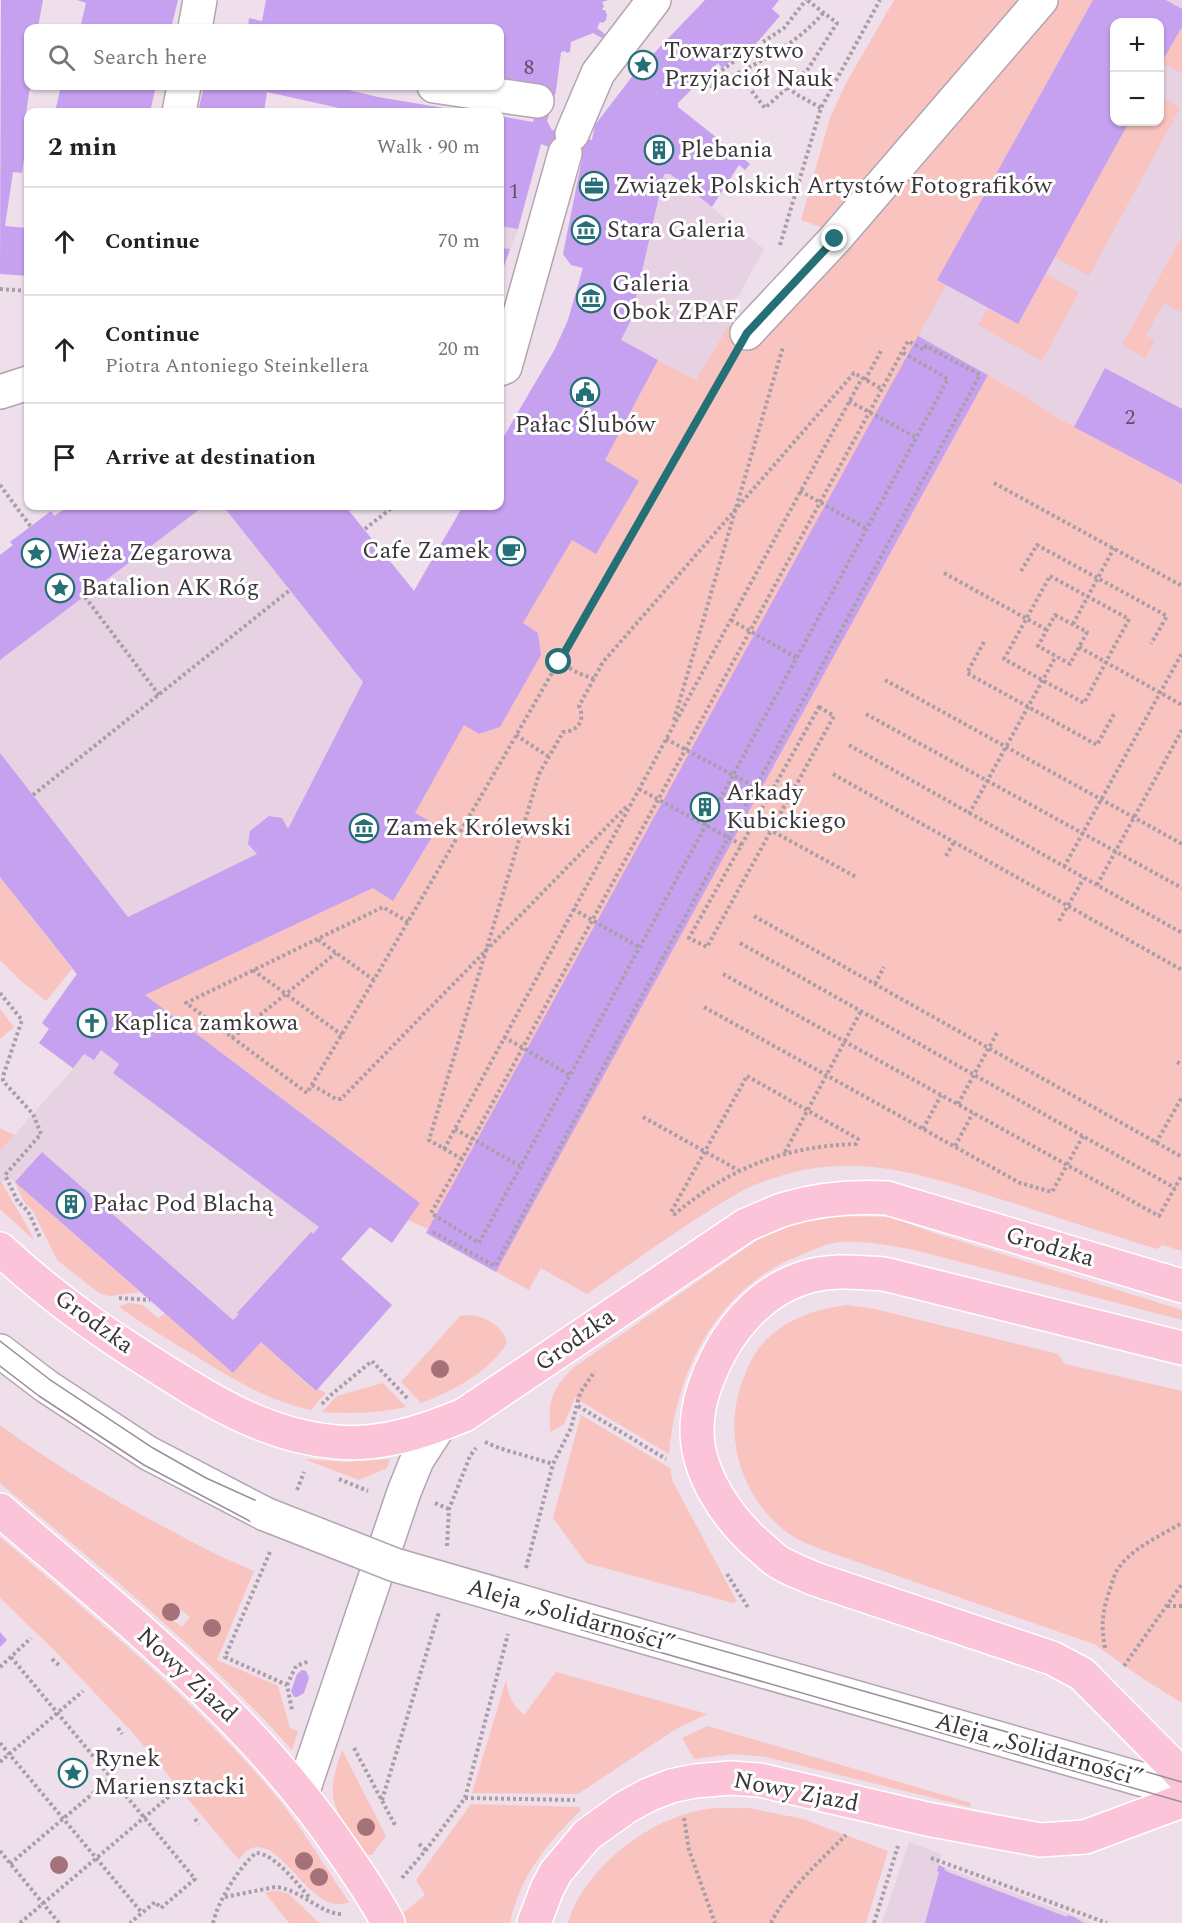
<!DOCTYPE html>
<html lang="en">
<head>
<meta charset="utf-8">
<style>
	:root { --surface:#fff; --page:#f2f2f2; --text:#222; --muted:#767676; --line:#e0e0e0 }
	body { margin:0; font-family:Spectral,serif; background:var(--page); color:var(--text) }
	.controls { position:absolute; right:18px; top:18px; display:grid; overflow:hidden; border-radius:12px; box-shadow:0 2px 4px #0004 }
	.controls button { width:54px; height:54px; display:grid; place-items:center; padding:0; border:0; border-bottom:2px solid var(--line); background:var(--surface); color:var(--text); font:30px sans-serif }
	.stop { position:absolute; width:18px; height:18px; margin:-14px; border:4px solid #257076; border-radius:50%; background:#fff }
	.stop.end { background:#257076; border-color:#fff; box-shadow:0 2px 6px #0008 }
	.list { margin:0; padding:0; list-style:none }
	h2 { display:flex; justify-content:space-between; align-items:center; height:78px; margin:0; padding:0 24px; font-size:26px }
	h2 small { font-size:20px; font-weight:400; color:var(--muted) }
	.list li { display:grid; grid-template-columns:39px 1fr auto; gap:18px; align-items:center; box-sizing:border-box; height:108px; padding:0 24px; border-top:2px solid var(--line) }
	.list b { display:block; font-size:22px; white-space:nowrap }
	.list p { margin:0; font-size:20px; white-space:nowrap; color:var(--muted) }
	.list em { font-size:20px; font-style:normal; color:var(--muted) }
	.icon { flex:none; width:33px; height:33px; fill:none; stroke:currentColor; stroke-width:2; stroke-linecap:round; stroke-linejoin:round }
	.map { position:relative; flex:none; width:1182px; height:1923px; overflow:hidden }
	.search { position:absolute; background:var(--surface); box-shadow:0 2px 4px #0004; left:24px; top:24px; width:480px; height:66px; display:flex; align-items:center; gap:15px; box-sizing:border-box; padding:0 21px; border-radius:12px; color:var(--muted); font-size:22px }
	.panel { position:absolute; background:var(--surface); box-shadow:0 2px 4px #0004; left:24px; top:108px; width:480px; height:402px; border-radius:12px }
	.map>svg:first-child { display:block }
	.built { fill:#e7d2e3; fill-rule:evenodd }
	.green { fill:#f9c3c0; fill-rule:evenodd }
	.building { fill:#c6a1f0 }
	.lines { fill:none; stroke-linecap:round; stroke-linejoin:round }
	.minor-casing { stroke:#b3a5b0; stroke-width:36 }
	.major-casing { stroke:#fff; stroke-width:36 }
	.path { stroke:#a99ea7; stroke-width:4; stroke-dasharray:3 3; stroke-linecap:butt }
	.minor { stroke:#fff; stroke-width:33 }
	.major { stroke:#fbc4d8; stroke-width:33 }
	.tram { stroke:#998f97; stroke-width:1.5 }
	.minor-bridge-casing { stroke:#b3a5b0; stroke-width:36; stroke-linecap:butt }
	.minor-bridge { stroke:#fff; stroke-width:33 }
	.tree { fill:#a6727a }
	.route { stroke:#257076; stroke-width:8 }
	.labels { text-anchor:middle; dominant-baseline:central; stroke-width:6; stroke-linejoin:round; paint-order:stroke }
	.number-label { font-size:21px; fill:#5d5067 }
	.poi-label { font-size:24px; fill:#3a3539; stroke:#fff; text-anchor:start }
	.street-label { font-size:24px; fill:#3a3539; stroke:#fff }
</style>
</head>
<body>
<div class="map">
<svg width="1182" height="1923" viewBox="0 0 1182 1923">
	<rect width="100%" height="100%" fill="#eedfeb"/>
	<path class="built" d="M1059,0H1182V549L1060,419L1018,392L918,336L1007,62ZM1114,22H1160V122H1114Z
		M582,159L670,174L764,249L738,297L731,301L726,300L724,313L730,314L732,321L697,380L658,360L605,460L639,481L596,554L572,540L523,623L538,633L541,655L500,727L479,734L464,726L439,826L393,901L373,889L261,1083L420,1203L392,1243L370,1227L341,1259L392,1305L316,1391L261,1342L233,1373L11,1179L2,1182L0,1179V1151L73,1069L39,1043L49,1029L42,1023L76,974L0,877V555L13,545L10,542L51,511L55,516L69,506H345L414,590L463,506H500V443L555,349L568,320L583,268L571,265L563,254Z
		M500,226L518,229L500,278Z
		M909,1842L942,1854L939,1865L1094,1923H882Z"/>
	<path class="green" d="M894,0H1019L823,228L801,220L830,118L845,85Z
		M1059,0H1093L937,280L946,285L918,336L1018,392L1060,419L1182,484V1251L1162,1245L1157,1249C1108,1234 1059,1218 1010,1202C918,1173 846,1145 750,1187C731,1196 714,1208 696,1219C659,1243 623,1269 587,1294L541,1268L529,1290L426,1233L428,1229L408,1220L420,1203L145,995L373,888L393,901L439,827L415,813L464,725L479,734L500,727L541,655L538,633L523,623L572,540L639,481L605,460L658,360L696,380L729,325L760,340L1007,62Z
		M1182,27V73L1161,63Z
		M1160,96L1180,108L1089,276L1055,257L1129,122H1160Z
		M1182,236V313L1164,303L1146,335L1155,340L1145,358L1122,345Z
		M1046,274L1079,292L1042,361L978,325L988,308L1018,324Z
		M0,877L72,969L46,1001L22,982L0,960Z
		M0,1009L14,1027L0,1039Z
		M0,1128L14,1135L0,1151Z
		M0,1179C11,1201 24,1218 34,1240L0,1209Z
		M15,1182L140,1292L110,1296L99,1293L57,1260L33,1211L24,1202Z
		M835,1216L890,1217L934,1233L1182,1310V1320L922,1252C895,1246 867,1241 840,1242C827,1243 813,1250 801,1255C718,1286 676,1370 669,1454L575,1398L564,1424L550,1432C549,1401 550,1391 573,1368L759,1239L801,1221Z
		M129,1303L143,1305L158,1318L165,1313L233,1373L261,1342L315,1391L318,1389L326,1393L311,1410C269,1401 234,1380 197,1357C170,1341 144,1325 119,1307Z
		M847,1305L875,1309L1058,1354L1065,1364L1182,1391V1703L1142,1678L1094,1644L820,1549C808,1544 795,1539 784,1530C739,1494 722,1430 744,1377C749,1363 757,1348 768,1338C791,1317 817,1309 847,1305Z
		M468,1315C484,1316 504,1326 507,1343C488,1373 453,1391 421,1403L401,1382L460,1316Z
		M383,1383L406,1407C377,1413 352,1414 322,1412L337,1396Z
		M581,1415L670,1468L673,1482L737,1602L733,1603L586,1563L553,1518Z
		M0,1425C53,1464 109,1498 168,1529C196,1544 224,1559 254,1571L217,1660L278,1686L290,1728L298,1731L292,1750C204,1651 101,1568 0,1483ZM172,1603L190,1617L182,1627L164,1614Z
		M304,1459L345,1462L390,1459L387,1468L359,1480Z
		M0,1537C93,1617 191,1696 270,1789C300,1824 323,1864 349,1902C307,1921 273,1810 239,1860L132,1732L55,1651L0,1598Z
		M556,1672L707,1714L676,1729L578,1794L472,1793L506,1680C508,1695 512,1705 524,1715Z
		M708,1726L971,1803L970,1807L766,1757L734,1754L694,1759L682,1738Z
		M342,1750L386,1836L372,1855H367L363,1851C335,1807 323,1803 342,1750Z
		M471,1804L579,1807L581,1810C547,1843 520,1876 510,1923H407L402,1914L425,1895L416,1880Z
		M749,1808L803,1819L888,1851L866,1923H568C585,1867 650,1817 708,1809C721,1807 736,1809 749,1808Z
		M275,1890L289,1894L317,1921L322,1923H289L265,1893Z"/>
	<path class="building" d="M1,0H43L38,27L28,28V86H30L24,129H28L22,173L13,172L5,226L28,228V276L0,274Z
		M77,0H178L171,28H80L86,3Z
		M266,0H609L602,2L604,6L602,10H605L607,15L606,20L603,23L600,22L597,28L605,34L602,38L593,33L571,42L570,52L566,53V51L561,52L556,91L547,121L552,130L592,140L595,125L634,74L705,0H779L772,9L780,16L754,46L752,44L722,68L718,63L678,103V107L750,164L745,170L739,165L712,207L670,174H664L631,320L621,340L658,360L605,460L639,481L596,554L572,540L523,623L538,633L541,655L500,727L479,734L464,725L415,813L439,826L393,901L373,888L145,995L420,1203L392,1243L370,1227L341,1259L392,1305L316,1391L261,1342L233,1373L15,1182L42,1152L233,1320L239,1314L237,1313L311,1232L313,1234L319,1227L113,1073L119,1064L101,1050L94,1060L84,1054L73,1068L39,1043L49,1029L42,1023L77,974L0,877V753L128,917L257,854L248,844L250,831L269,816L282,818L288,829L363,682L223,506H345L414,591L463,506H500V443L555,349L568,320L583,268L571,265L563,254L582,159L541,144L518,229L500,226V116L533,122L539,89L500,83V28H248L249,18L262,21Z
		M1093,0H1166L1182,9V27L1160,65V22H1114V122H1129L1018,324L937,280Z
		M61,86H156L150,112H55Z
		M204,86H331L378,97L468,112H357L267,92L264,112H198Z
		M500,248L510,249L500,277Z
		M918,336L988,375L496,1272L426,1233Z
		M1105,368L1182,409V484L1074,427Z
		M69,506H204L0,660V555L13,545L10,542L51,511L54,516Z
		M0,1632L7,1640L0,1647Z
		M302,1670L306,1671L309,1678L304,1693L297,1697H294L291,1691L297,1674Z
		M939,1865L945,1868L944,1869L948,1872L1067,1917V1915L1074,1917L1084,1923H925L939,1872L937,1871Z"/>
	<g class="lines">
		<g class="minor-casing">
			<path id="minor" d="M195,28L200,0
				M434,86L537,101
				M179,112L184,86
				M572,134L598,73L654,0
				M747,333L835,239L1041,0
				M500,369L505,367L565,153
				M0,392L28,383
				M0,1351L46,1386L148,1453L265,1514
				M571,1616L1182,1791
				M302,1794L404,1492L417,1460L439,1426"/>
		</g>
		<g class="major-casing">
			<path id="major" d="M0,1249C44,1290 94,1327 145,1359C204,1397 264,1436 336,1442C380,1446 423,1432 464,1415L746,1225C759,1220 772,1213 785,1209C818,1199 853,1196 887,1198L1182,1286
				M1182,1348L884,1274C857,1272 829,1269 803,1278C766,1290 738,1319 720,1352C707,1377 697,1402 697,1430C697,1476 730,1522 764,1550C770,1555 775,1561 782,1564C792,1570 804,1574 815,1579L1052,1658L1082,1674L1182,1775
				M0,1510C123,1616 249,1714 342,1850C358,1874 375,1897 388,1923
				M534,1923L547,1889L556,1872L587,1835L626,1807L648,1795L671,1786L695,1781L730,1778L760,1780L927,1819L1040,1840L1085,1837L1182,1801"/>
		</g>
		<path class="path" d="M763,42L784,28L806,0
			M737,72L765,108L808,69L837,23L807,0
			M704,76L711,86C749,68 796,46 823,13
			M707,81L750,50
			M788,87L796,94L821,108
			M780,245L821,108L880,0
			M0,289L28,291
			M865,380L881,351
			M849,401L917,438
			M994,483L1182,586
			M0,485L31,527
			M800,491L867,529
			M365,529L394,506
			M1021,571L1037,545L1167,616L1151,644
			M944,573L1047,630
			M1050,576L1129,619L1084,703L1004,659Z
			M85,597L159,695
			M1055,615L1087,632L1070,664L1038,646Z
			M731,620L797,658
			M1073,624L1114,548
			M984,642L967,673L1097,745L1114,714
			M1079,647L1182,705
			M559,662L578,673L594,679
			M885,680L1182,844
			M819,707L834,716L707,947L689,938Z
			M866,714L1182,888
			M674,720L783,347
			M516,735L549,757
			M666,739L770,795
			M849,745L1182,933
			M833,774L1182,970
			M639,789L742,845
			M33,795L290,590
			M969,814L1056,656
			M763,826L856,877
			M946,856L954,842
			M1064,867L1182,653
			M1097,885L1182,730
			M573,909L639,947
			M754,916L1182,1157
			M1059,921L1084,878
			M408,922L383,907L186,1003L307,1093C451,851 590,607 730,362
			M318,940L374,980
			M740,943L1175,1188
			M253,970L342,1035
			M723,974L1159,1216L1182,1175
			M875,984L884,967
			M0,993L22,1020L3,1076V1081L33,1114L41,1134L5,1175L18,1202L28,1211L40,1237
			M704,1007L1020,1183L1052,1192L1083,1136
			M504,1037L570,1075
			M232,1038L336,953
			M1177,1062L1182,1065
			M747,1076L858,1139L856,1144C785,1146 729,1168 675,1214L671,1212Z
			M312,1085L336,1099H341L628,805
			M958,1104L998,1031
			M643,1117L738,1170
			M455,1129L520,1166
			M923,1129L941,1095
			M1156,1143L1182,1097
			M955,1146L973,1113
			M444,1149L862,378
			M785,1152L861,1011
			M462,1159L429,1140L539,774L563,732C577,732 586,720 579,706L603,662L854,373L882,389
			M433,1232L495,1266L980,375L926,346L924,350L908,341L882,389L462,1159L431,1213L479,1243L948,379L902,352
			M119,1298L150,1300
			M322,1404L332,1394L372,1361L408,1399
			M578,1406L666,1459
			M485,1442L499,1448L553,1464
			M339,1479L368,1491
			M297,1490L304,1472
			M435,1503L449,1509
			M447,1546L449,1509L470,1456L476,1448
			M270,1552L225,1657L287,1685L292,1710
			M526,1568L553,1464L571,1428L580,1393L595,1371
			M727,1574L749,1609
			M1167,1606H1182
			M1105,1648C1101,1625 1102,1614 1109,1592C1111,1586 1113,1580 1115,1574C1127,1550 1160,1536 1182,1523
			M11,1657L195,1879L161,1908L155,1902L130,1923
			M52,1659L59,1665
			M1124,1666L1182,1584
			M0,1667L31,1638
			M287,1685L296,1666L310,1661
			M118,1728L122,1734
			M0,1743L142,1913
			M354,1748L396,1827
			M0,1762L83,1691
			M465,1798L575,1800
			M382,1800L439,1612
			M684,1818L689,1850L715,1923
			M195,1819L199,1824
			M419,1844L426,1850
			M0,1851L59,1923
			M931,1858L1107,1923
			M10,1864L111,1778
			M402,1878L426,1850L465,1798L508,1634
			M225,1897L275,1887C301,1889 320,1914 342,1914
			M20,1923L172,1794
			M213,1923C218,1901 239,1867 256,1853C274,1853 298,1885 310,1898
			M771,1923C788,1889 819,1862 846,1835
			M874,1923L898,1846"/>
		<use href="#minor" class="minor"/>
		<use href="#major" class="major"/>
		<path class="tram" d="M0,1341L49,1379L153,1448L206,1478L268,1506L398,1558L1182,1782
			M0,1366L39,1396L144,1465L259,1526L328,1554L394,1576L1182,1802"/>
		<g class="minor-bridge-casing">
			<path id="minor-bridge" d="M265,1514L395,1565L571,1616"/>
		</g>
		<use href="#minor-bridge" class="minor-bridge"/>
	</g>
	<g class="tree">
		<circle cx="440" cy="1369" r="9"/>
		<circle cx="171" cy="1612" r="9"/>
		<circle cx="212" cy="1628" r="9"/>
		<circle cx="366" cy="1827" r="9"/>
		<circle cx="304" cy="1861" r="9"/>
		<circle cx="59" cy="1865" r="9"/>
		<circle cx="319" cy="1877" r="9"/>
	</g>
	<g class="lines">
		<path class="route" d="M559,662L747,333L835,239"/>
	</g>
	<defs>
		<g id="sight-ring" transform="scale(1.5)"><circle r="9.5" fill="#fff" stroke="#257076" stroke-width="1.5"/><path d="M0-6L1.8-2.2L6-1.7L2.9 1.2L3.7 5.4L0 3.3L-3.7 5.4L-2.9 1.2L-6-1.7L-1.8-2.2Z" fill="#257076"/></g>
		<g id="building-ring" transform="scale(1.5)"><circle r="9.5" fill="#fff" stroke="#257076" stroke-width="1.5"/><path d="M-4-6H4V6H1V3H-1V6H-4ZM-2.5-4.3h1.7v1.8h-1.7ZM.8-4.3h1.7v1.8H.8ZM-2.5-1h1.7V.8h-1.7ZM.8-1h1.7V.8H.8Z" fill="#257076"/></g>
		<g id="office-ring" transform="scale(1.5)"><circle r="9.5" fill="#fff" stroke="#257076" stroke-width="1.5"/><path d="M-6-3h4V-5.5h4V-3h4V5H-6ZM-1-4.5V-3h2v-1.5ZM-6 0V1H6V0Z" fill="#257076"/></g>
		<g id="museum-ring" transform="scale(1.5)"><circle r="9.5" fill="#fff" stroke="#257076" stroke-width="1.5"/><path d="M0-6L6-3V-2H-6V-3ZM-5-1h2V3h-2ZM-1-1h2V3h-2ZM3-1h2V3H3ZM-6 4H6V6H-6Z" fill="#257076"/></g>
		<g id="civic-ring" transform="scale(1.5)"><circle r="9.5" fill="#fff" stroke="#257076" stroke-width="1.5"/><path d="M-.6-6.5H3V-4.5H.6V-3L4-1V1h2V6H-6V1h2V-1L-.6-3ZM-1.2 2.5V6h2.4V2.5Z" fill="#257076"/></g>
		<g id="cafe-ring" transform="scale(1.5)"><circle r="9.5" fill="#fff" stroke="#257076" stroke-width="1.5"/><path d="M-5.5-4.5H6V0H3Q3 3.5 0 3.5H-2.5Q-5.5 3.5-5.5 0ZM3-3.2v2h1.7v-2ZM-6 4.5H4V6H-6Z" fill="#257076"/></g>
		<g id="church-ring" transform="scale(1.5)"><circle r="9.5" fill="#fff" stroke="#257076" stroke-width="1.5"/><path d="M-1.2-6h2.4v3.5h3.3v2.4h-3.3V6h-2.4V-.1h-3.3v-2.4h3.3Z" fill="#257076"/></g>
	</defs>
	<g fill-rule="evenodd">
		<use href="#sight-ring" x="643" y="65"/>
		<use href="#building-ring" x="659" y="150"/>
		<use href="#office-ring" x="594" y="186"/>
		<use href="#museum-ring" x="586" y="230"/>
		<use href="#museum-ring" x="591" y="298"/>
		<use href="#civic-ring" x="585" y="392"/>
		<use href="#cafe-ring" x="511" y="551"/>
		<use href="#sight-ring" x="36" y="553"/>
		<use href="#sight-ring" x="60" y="588"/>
		<use href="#building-ring" x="705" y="807"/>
		<use href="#museum-ring" x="364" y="828"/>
		<use href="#church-ring" x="92" y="1023"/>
		<use href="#building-ring" x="71" y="1204"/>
		<use href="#sight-ring" x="73" y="1773"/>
	</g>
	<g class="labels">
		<g class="number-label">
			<text x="529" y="68">8</text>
			<text x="514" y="192">1</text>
			<text x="1130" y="418">2</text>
		</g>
		<g class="poi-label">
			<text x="664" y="51">Towarzystwo<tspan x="664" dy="28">Przyjaciół Nauk</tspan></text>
			<text x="680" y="150">Plebania</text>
			<text x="615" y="186">Związek Polskich Artystów Fotografików</text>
			<text x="607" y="230">Stara Galeria</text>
			<text x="612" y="284">Galeria<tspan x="612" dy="28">Obok ZPAF</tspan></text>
			<text x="585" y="425" text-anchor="middle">Pałac Ślubów</text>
			<text x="490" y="551" text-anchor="end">Cafe Zamek</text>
			<text x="57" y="553">Wieża Zegarowa</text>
			<text x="81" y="588">Batalion AK Róg</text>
			<text x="726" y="793">Arkady<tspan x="726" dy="28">Kubickiego</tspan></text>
			<text x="385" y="828">Zamek Królewski</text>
			<text x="113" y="1023">Kaplica zamkowa</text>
			<text x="92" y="1204">Pałac Pod Blachą</text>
			<text x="94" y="1759">Rynek<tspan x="94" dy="28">Mariensztacki</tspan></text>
		</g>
		<g class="street-label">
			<text transform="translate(1050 1247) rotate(16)">Grodzka</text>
			<text transform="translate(94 1322) rotate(36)">Grodzka</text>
			<text transform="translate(575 1340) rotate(-35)">Grodzka</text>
			<text transform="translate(571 1616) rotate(16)">Aleja „Solidarności”</text>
			<text transform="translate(187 1675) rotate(43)">Nowy Zjazd</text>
			<text transform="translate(1039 1750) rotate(16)">Aleja „Solidarności”</text>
			<text transform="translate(796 1792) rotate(11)">Nowy Zjazd</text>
		</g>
	</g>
</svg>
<div class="controls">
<button>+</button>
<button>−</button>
</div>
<div class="stop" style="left:559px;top:662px"></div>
<div class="stop end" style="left:835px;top:239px"></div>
<div class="search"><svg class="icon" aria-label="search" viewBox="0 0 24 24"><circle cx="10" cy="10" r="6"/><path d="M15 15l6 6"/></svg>Search here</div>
<section class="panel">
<h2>2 min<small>Walk · 90 m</small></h2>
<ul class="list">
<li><svg class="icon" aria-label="ahead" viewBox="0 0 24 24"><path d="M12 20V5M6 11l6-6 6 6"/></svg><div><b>Continue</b></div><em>70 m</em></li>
<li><svg class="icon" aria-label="ahead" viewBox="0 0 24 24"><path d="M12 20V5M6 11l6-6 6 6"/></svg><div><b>Continue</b><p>Piotra Antoniego Steinkellera</p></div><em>20 m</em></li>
<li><svg class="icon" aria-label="arrive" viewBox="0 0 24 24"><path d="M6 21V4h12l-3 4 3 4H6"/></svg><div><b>Arrive at destination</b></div></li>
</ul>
</section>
</div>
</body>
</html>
